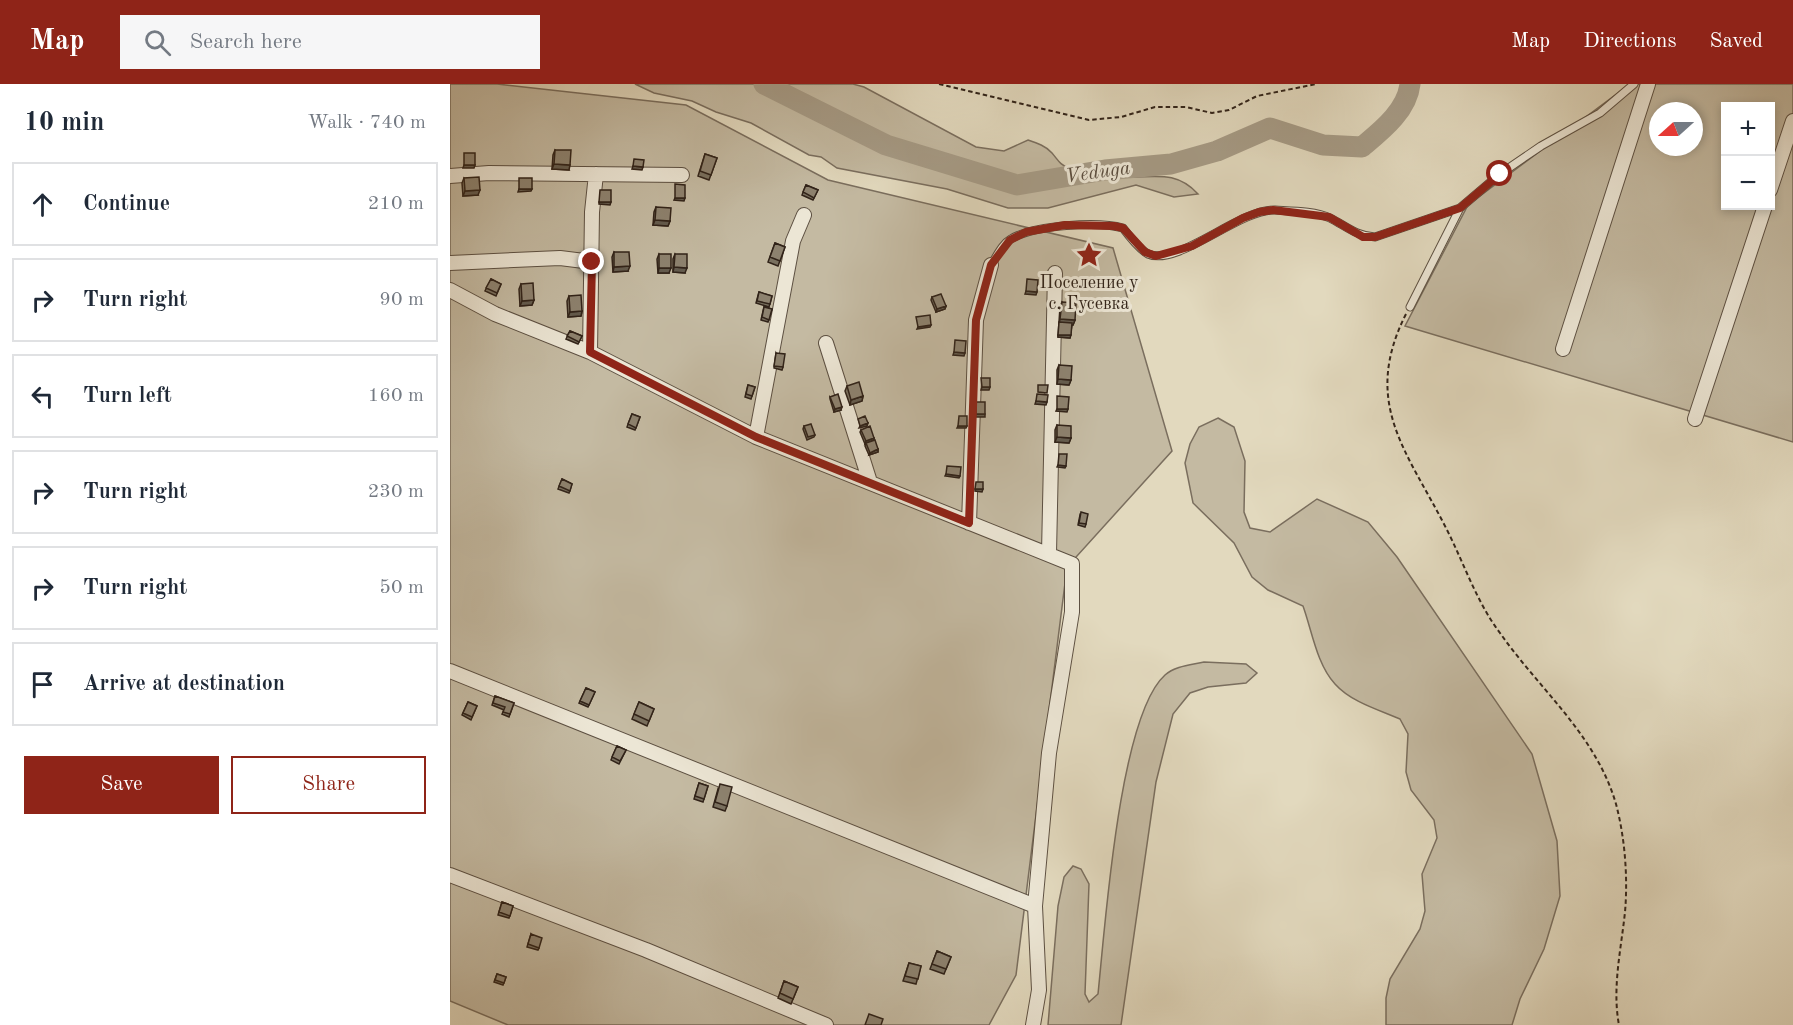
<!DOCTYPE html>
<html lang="en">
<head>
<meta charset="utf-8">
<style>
	:root { --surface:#fff; --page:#f6f6f7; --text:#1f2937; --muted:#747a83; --line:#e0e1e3; --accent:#8f2418 }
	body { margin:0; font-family:"Old Standard TT",serif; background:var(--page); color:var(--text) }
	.controls { position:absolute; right:18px; top:18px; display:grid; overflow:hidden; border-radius:0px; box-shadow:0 3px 9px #0003 }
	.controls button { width:54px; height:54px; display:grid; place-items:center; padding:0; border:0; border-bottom:2px solid var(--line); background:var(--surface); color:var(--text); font:30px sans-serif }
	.compass { position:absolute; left:1199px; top:18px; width:54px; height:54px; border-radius:50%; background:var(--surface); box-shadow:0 3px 9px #0003; rotate:249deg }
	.stop { position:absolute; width:18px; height:18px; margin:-14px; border:4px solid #8f2418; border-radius:50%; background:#fff }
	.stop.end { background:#8f2418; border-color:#fff; box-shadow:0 2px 6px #0008 }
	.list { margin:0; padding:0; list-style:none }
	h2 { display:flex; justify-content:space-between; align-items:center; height:78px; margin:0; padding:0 24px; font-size:26px }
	h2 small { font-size:20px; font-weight:400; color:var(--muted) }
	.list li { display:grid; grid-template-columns:39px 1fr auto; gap:18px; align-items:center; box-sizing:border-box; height:84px; margin:0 12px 12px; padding:0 12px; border:2px solid var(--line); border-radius:0px }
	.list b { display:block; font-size:22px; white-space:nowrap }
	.list em { font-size:20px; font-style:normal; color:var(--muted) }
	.actions { display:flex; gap:12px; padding:18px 24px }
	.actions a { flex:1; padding:14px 0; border:2px solid var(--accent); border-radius:0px; text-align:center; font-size:21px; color:var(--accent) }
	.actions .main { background:var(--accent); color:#fff }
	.icon { flex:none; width:33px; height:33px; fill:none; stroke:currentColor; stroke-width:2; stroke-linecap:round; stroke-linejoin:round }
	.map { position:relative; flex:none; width:1343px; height:941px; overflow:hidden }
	header { display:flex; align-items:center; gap:36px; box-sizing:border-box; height:84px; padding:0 30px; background:var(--accent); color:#fff }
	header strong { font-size:28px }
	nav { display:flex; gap:33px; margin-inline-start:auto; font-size:21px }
	.search { width:420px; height:54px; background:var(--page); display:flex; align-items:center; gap:15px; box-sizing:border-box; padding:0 21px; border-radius:0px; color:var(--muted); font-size:22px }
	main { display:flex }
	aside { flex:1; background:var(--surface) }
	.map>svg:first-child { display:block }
	.green { fill:#c4baa2; stroke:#7a6e5e; stroke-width:1.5; fill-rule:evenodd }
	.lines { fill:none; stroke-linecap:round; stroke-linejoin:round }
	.river { stroke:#a69b86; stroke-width:21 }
	.service-casing { stroke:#5d5042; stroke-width:9 }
	.minor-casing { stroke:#5d5042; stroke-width:16 }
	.path { stroke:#312319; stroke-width:2; stroke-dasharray:4.5 3; stroke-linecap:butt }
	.service { stroke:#ece6d5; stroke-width:7 }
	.minor { stroke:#ece6d5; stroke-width:14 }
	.wall { fill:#79705f; stroke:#312319; stroke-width:1.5 }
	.shaded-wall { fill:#635b4e; stroke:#312319; stroke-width:1.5 }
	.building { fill:#8d826f; stroke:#312319; stroke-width:1.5 }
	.route { stroke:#8f2418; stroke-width:8 }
	.labels { text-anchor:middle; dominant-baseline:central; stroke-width:6; stroke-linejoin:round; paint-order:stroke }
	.poi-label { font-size:18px; fill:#312319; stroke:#ece6d5 }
	.water-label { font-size:20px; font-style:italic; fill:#5a4d3f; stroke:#ece6d5 }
</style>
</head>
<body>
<header>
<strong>Map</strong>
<div class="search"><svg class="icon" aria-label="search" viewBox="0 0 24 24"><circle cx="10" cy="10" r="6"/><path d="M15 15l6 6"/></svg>Search here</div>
<nav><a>Map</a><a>Directions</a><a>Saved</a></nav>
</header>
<main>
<aside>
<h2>10 min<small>Walk · 740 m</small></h2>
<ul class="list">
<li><svg class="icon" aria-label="ahead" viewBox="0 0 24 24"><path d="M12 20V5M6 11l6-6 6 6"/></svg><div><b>Continue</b></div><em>210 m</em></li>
<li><svg class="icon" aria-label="right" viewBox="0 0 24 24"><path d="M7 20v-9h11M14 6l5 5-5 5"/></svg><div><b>Turn right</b></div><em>90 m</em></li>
<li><svg class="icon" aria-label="left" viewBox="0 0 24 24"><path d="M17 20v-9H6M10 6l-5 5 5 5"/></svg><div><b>Turn left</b></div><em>160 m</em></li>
<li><svg class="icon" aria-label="right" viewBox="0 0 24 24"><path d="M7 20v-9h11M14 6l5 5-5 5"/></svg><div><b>Turn right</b></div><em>230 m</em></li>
<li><svg class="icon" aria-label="right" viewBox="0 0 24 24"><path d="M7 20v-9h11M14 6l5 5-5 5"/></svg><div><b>Turn right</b></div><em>50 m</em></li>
<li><svg class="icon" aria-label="arrive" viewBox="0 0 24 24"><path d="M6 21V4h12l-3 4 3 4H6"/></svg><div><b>Arrive at destination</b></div></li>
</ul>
<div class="actions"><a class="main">Save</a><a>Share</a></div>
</aside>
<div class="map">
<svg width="1343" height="941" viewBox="0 0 1343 941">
	<rect width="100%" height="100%" fill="#e2d9be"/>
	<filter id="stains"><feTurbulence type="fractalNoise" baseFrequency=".00333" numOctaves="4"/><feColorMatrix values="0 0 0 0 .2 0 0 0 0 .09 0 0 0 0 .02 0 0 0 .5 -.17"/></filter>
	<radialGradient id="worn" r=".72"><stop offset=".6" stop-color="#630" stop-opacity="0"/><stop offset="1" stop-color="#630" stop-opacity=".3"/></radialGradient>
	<path class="green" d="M0,0H47L236,21L378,96L663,164L722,367L617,483L566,891L539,941H58L0,917Z
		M185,0H403L414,3L526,63L554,67L578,56C587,59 596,62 602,69C608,76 610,81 619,84C634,89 654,92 670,93C701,95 724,84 748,110L724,113L686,101L598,124H558L497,105L387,84L371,73L359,71L301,39L266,28L242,17L204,9Z
		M1180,0H1343V358L955,242L1018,121ZM1276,22H1320V122H1276ZM1208,27H1244V63H1208Z
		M768,334L784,343L795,377L794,428L800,444L820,448L867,415L918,438L947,473L1082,670L1107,757L1110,812L1094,865L1070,915L1062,941H936V914L940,895L970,845L975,827L972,790L987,754L984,736L961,706L956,688L958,650L950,635C929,626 901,618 885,600C867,581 862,547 853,522L818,506L802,493L784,459L743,419L735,379L740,360L749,343Z
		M754,578L796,580L807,589L796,599L758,603L740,609L723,630L706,698L671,941H598L608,822L614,793L623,782L631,785L639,800L635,910L639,918L648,910C655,844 669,632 715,591C725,582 741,581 754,578Z"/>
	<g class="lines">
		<path class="river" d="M314,0L436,61L567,101L655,86L721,80L767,67L820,44L873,61L912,63C931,47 957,27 960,0"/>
		<g class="service-casing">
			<path id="service" d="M541,181C547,172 552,160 561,155C584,141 648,137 673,144C679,152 689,165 698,170C728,183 789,125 825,126C842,127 865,127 880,134C896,142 906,152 925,153L1010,124
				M960,223L1010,124L1050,90L1091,62L1150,29L1184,0"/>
		</g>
		<g class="minor-casing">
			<path id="minor" d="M0,92L39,89L232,91
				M1320,106L1343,37
				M0,179L110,174L142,178
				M0,206L45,230L140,268L306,353L622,480V528L599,669L585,822L589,906L583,941
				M376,259L420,398
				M1113,265L1198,0
				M140,268L142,128L146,90
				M1245,335L1315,122
				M306,353L343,157L354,131
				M519,439L526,236L541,181
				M599,469L605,189
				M0,587L585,822
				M0,791L196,866L376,941"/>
		</g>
		<path class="path" d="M489,0L639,36L671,33L705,23H736L762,29L779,26L807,12L866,0
			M956,230C911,319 957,367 996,444C1014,479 1026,517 1050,549C1090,606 1146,651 1166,720C1175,754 1178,794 1175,828C1171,866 1162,904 1169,941"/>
		<use href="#service" class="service"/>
		<use href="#minor" class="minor"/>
	</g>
	<path class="wall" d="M105,66L119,86L102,85L103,71Z
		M255,70L267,74L259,96L248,92Z
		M14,94L28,111L13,112L12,99Z
		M356,101L368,106L363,116L352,111Z
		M206,123L220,137L218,142L203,141L204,128Z
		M325,159L335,163L328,182L318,178Z
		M164,168L178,187L163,188L162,173Z
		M209,170L219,189H208L207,175Z
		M225,170L235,189L223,188V175Z
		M41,195L51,200L46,212L35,207Z
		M71,200L84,216L82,221L70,222L69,205Z
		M309,208L322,212L319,223L306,219Z
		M119,212L132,227L131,232L118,233L117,217Z
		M482,213L496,222L495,225L486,228L481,216Z
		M612,218L625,236L623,241H622L620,254L608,253L610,223Z
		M314,223L322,225L318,238L311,236Z
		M120,247L132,252L128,260L116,255Z
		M326,269L333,283L332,286L324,284Z
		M609,281L621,296L619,301L607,300V286Z
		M298,301L305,303L301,315L295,313Z
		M397,302L413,312L412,317L400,321L395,307Z
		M380,313L391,326L384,328L380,315Z
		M182,330L190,333L185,346L177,343Z
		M607,341L621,354L619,359L605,358V346Z
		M354,342L365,351L364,353L357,356L353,345Z
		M411,346L424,354V356L415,360L410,348Z
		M416,359L428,365V368L419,371L415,362Z
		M112,395L122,400L119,409L108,405Z
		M630,431L636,440L635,443L628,441Z
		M136,604L145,608L138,623L129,619Z
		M45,612L64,619L59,633L52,630L54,626L42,621Z
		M18,618L27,622L21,636L12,631Z
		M189,618L204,625L197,642L182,635Z
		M167,662L176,666L169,680L161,676Z
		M249,699L258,702L253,718L244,715Z
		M268,705L277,722L275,727L263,723Z
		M52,818L63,822L59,834L48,831Z
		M81,850L89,864L88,866L77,863Z
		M487,867L501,873L494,890L480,885Z
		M459,879L471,882L466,900L453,897Z
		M47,890L56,893L53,901L44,898Z
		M334,897L348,903L341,920L328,914Z"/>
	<path class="shaded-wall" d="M104,80L120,81L119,86L102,85Z
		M14,81H25L24,84H13Z
		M183,82L193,83L192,86L182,85Z
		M69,105H82L81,107L68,108Z
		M30,106L28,111L13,112L15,107Z
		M225,114H235L234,117L224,116Z
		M149,118H161L160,121L149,120Z
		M205,136L220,137L218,142L203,141Z
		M180,182L178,187L163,188L164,183Z
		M224,183L237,184L235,189L223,188Z
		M209,184H221L219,189H208Z
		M576,207L587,208L586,211L575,210Z
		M84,216L82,221L70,222L72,217Z
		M496,222L495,225L486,228L487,225Z
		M132,227L131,232L118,233L120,228Z
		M610,235L625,236L623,241L609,240Z
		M481,241L480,243L467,245L468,243Z
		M608,251H621L620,254L608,253Z
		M504,268L515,269L514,272L503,271Z
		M608,295L621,296L619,301L607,300Z
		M532,303H540L539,306H531Z
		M413,312L412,317L400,321L401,316Z
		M586,317L597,318L596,321L585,320Z
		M392,323L391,326L384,328L385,325Z
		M607,325H618L617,328L606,327Z
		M526,330H535V333H525Z
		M418,339L417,342L409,344L410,342Z
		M508,342H517L516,344H507Z
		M607,353L621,354L619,359L605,358Z
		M424,354V356L415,360L416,357Z
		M428,365V368L419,371L420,369Z
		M608,381L616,382L615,384L607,383Z
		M496,390L510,392L509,394L495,392Z
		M525,405H533L532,408L525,407Z"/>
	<path class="building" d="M105,66H121L120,81L104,80Z
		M14,69H25V81H14Z
		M255,70L267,74L261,91L250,87Z
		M184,75L194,76L193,83L183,82Z
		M29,93L30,106L15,107L14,94Z
		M69,94H82V105H69Z
		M225,100L235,101V114H225Z
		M356,101L368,106L364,114L353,108Z
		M150,106H161V118H149Z
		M206,123L221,124L220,137L205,136Z
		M325,159L335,163L330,177L320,173Z
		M164,168H179L180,182L164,183Z
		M209,170H221V184H209Z
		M225,170H237V184L224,183Z
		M41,195L51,200L47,209L36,204Z
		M577,195L588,196L587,208L576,207Z
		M83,199L84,216L72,217L71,200Z
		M309,208L322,212L320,220L307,217Z
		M491,210L496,222L487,225L482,213Z
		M131,211L132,227L120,228L119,212Z
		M612,218L626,219L625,236L610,235Z
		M314,223L322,225L319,236L312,233Z
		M480,231L481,241L468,243L466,233Z
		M609,238L622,239L621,251H608Z
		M120,247L132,252L129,258L117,252Z
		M505,256L516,257L515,269L504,268Z
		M326,269L335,270L333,283L324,282Z
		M609,281L622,282L621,296L608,295Z
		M531,294H540V303H532Z
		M409,298L413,312L401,316L397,302Z
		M298,301L305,303L302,312L296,310Z
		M588,301H598L597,309L588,308Z
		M388,310L392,323L385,325L380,313Z
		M587,310L598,311L597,318L586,317Z
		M607,312L619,313L618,325H607Z
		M526,318H535V330H526Z
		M182,330L190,333L186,344L178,340Z
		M415,332L418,339L410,342L408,335Z
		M509,332H517V342H508Z
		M361,340L365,351L358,353L354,342Z
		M607,341L621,342V354L607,353Z
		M420,342L424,354L416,357L411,346Z
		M425,356L428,365L420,369L416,359Z
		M609,370H617L616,382L608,381Z
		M497,382L511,383L510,392L496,390Z
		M112,395L122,400L120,407L109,402Z
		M526,398H533V405H525Z
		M631,428L638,430L636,440L629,439Z
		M136,604L145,608L139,621L130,617Z
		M45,612L64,619L60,630L53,628L55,623L43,619Z
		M18,618L27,622L22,633L13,629Z
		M189,618L204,625L199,637L184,630Z
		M167,662L176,666L170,677L162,673Z
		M249,699L258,702L254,715L245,712Z
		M270,700L282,703L277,722L265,718Z
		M52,818L63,822L60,832L49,828Z
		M81,850L92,854L89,864L78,860Z
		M487,867L501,873L496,885L482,880Z
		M459,879L471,882L468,895L455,892Z
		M47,890L56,893L54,899L45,896Z
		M334,897L348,903L343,915L330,909Z
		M419,930L433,935L431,941H415Z"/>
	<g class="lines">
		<path class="route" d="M142,178L140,268L306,353L519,439L526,236L541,181L560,156L576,148L615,141L664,142L673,144L695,168L706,172L742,162L793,134L809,128L823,126L879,133L913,153H925L1010,124L1050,90"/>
	</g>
	<defs>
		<g id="sight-bare" transform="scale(2.07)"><path d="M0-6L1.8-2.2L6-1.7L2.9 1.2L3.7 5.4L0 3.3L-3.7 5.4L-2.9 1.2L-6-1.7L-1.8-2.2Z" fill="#8f2418" stroke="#ece6d5" stroke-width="2.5" paint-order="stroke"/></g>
	</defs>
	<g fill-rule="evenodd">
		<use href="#sight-bare" x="639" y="171"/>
	</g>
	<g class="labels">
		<g class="poi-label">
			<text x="639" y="199">Поселение у<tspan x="639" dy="21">с. Гусевка</tspan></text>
		</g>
		<g class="water-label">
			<text transform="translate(648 89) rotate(-8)">Veduga</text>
		</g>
	</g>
	<rect width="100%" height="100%" filter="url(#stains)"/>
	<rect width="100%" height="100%" fill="url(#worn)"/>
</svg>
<div class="controls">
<button>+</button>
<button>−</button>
</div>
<svg class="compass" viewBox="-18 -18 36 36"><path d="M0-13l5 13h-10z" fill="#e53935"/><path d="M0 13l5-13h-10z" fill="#747a83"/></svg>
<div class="stop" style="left:1050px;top:90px"></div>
<div class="stop end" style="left:142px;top:178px"></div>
</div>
</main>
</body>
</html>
